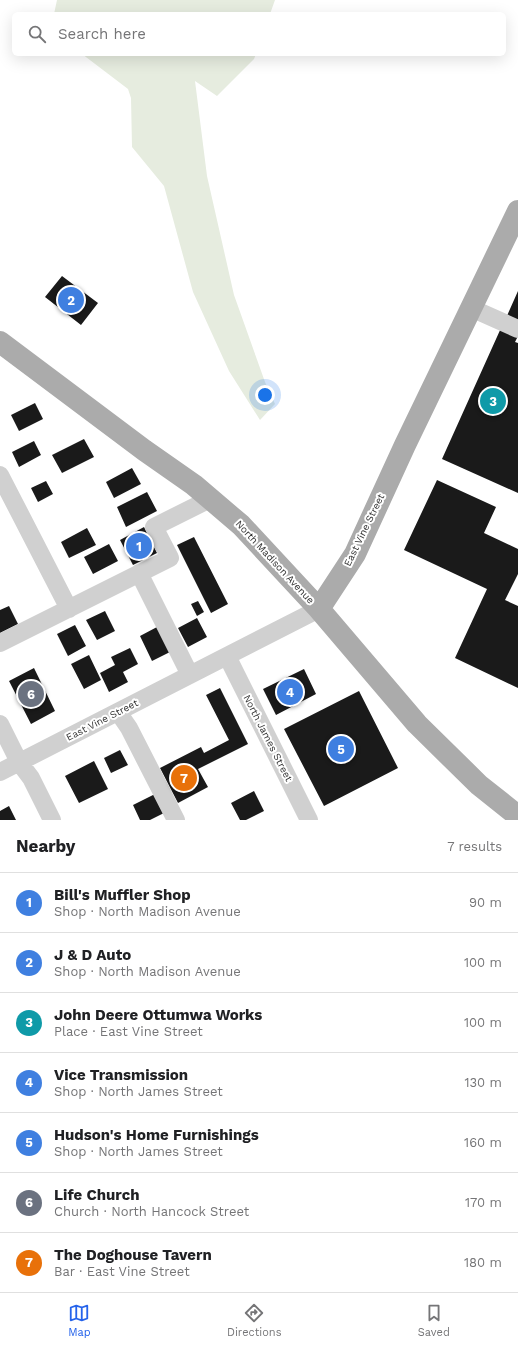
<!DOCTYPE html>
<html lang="en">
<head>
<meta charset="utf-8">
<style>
	:root { --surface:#fff; --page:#f6f6f6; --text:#202124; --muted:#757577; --line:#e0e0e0; --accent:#2563eb }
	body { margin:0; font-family:"Work Sans",sans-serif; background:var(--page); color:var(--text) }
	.you { position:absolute; left:265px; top:395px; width:14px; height:14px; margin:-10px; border:3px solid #fff; border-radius:50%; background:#1a73e8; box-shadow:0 0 0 6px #1a73e833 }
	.badge { display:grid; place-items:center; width:26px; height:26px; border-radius:50%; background:var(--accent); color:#fff; font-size:13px; font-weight:700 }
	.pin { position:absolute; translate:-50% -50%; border:2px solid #fff; box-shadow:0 1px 4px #0006 }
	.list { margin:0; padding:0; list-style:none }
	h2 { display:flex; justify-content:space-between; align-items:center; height:52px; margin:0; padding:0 16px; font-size:17px }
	h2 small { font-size:13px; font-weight:400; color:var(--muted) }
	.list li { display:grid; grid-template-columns:26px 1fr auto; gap:12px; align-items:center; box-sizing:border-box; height:60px; padding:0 16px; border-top:1px solid var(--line) }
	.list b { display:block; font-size:15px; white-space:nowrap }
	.list p { margin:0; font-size:13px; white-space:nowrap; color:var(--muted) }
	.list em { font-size:13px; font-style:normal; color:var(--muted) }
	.icon { flex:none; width:22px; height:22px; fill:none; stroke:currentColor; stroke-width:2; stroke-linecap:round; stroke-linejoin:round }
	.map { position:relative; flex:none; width:518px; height:820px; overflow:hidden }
	.search { position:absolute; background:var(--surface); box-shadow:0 4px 16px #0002; left:12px; right:12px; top:12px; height:44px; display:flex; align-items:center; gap:10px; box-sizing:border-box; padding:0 14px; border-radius:6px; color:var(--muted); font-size:15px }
	.sheet { height:472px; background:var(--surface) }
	nav { display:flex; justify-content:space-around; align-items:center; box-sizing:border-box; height:56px; border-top:1px solid var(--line); background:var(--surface); font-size:11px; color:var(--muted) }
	nav a { display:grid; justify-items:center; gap:2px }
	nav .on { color:var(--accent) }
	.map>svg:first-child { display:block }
	.green { fill:#e6ecdf }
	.building { fill:#1a1a1a }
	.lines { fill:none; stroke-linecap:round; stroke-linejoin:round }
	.minor { stroke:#d0d0d0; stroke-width:18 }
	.major { stroke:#ababab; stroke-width:22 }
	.labels { text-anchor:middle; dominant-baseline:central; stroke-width:4; stroke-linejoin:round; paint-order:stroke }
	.street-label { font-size:10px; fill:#333; stroke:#fff }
</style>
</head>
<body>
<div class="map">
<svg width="518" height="820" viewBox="0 0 518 820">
	<rect width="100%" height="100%" fill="#fff"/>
	<path class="green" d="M57,0H275L270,14H54Z
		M82,54H256L254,59L217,96L195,81L207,176L234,295L265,382L275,404L260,420L229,371L193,292L164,186L132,147L131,98L128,89Z"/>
	<path class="building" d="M62,276L98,303L81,325L45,297Z
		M518,291V323L506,318Z
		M501,328L518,336L515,342L518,343V493L442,459Z
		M35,403L43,419L19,431L11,415Z
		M84,439L94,457L62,473L52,455Z
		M34,441L41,455L19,467L12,452Z
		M132,468L141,484L114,498L106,482Z
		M437,480L496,507L484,533L518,549V574L505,600L518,606V688L455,658L487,589L404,550Z
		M46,481L53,494L38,502L31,488Z
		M147,492L157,511L126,527L117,507Z
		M144,527L157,553L133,565L120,540Z
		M87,528L96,545L69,558L61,542Z
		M194,537L228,604L211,613L177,545Z
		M109,544L118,561L93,574L84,557Z
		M198,601L204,612L197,616L191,604Z
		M9,606L18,624L0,633V610Z
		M105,611L115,631L97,640L86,620Z
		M197,618L207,637L188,647L178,628Z
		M75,625L86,646L68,656L57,634Z
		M157,627L170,652L152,661L140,636Z
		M130,648L138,664L123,672L128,682L109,692L100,673L115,665L111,657Z
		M89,655L101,680L84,689L71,664Z
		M34,668L55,711L31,724L9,681Z
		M304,669L316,694L276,715L263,689Z
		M220,688L248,744L198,769L208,787L178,803L160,768L201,747L204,753L229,740L206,695Z
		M359,691L398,768L324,806L284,729Z
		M120,750L128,765L111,773L104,758Z
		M94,761L108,789L79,803L65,776Z
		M254,791L264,811L246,820H240L231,803Z
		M157,793L166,812L150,820H140L133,805Z
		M9,806L16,820H0V811Z"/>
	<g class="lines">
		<path class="minor" d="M471,308L518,329
			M0,475L69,609
			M139,573L190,675
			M0,643L170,558L154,527L210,499
			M227,656L309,820
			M118,712L129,728L176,820
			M0,724L19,762L31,778L52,820
			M0,772L319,609"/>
		<path class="major" d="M0,342L144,450L194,485L241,525L319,609L417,724L479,785L518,816
			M319,609L355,554L405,445L518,211"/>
	</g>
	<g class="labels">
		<g class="street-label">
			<text transform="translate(364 530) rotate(-64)">East Vine Street</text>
			<text transform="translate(275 562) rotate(47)">North Madison Avenue</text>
			<text transform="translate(102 720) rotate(-27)">East Vine Street</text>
			<text transform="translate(268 738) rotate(63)">North James Street</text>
		</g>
	</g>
</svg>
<div class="you"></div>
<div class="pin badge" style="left:139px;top:546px;background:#3f7fe0">1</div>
<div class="pin badge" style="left:71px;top:300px;background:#3f7fe0">2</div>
<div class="pin badge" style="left:493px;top:401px;background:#0f9aa8">3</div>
<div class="pin badge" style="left:290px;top:692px;background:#3f7fe0">4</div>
<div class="pin badge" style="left:341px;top:749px;background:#3f7fe0">5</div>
<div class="pin badge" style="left:31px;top:694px;background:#6b7280">6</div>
<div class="pin badge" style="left:184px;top:778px;background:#e8710a">7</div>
<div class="search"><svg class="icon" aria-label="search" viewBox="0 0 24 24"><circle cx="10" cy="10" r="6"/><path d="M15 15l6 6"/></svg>Search here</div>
</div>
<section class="sheet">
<h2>Nearby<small>7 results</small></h2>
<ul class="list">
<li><span class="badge" style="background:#3f7fe0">1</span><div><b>Bill's Muffler Shop</b><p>Shop · North Madison Avenue</p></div><em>90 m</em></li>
<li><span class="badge" style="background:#3f7fe0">2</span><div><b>J &amp; D Auto</b><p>Shop · North Madison Avenue</p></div><em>100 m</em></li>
<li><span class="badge" style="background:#0f9aa8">3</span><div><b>John Deere Ottumwa Works</b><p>Place · East Vine Street</p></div><em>100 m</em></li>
<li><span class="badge" style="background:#3f7fe0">4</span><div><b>Vice Transmission</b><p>Shop · North James Street</p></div><em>130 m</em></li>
<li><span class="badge" style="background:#3f7fe0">5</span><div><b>Hudson's Home Furnishings</b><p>Shop · North James Street</p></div><em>160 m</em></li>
<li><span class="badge" style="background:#6b7280">6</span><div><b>Life Church</b><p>Church · North Hancock Street</p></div><em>170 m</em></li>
<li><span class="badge" style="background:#e8710a">7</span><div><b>The Doghouse Tavern</b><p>Bar · East Vine Street</p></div><em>180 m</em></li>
</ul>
</section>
<nav>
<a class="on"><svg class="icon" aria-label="map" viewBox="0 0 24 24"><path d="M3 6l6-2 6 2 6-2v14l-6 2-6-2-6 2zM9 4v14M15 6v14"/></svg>Map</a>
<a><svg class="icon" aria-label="directions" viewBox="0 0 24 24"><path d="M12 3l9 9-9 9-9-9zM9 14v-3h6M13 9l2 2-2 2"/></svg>Directions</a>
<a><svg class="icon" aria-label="saved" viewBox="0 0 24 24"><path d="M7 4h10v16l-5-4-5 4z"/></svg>Saved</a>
</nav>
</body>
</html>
